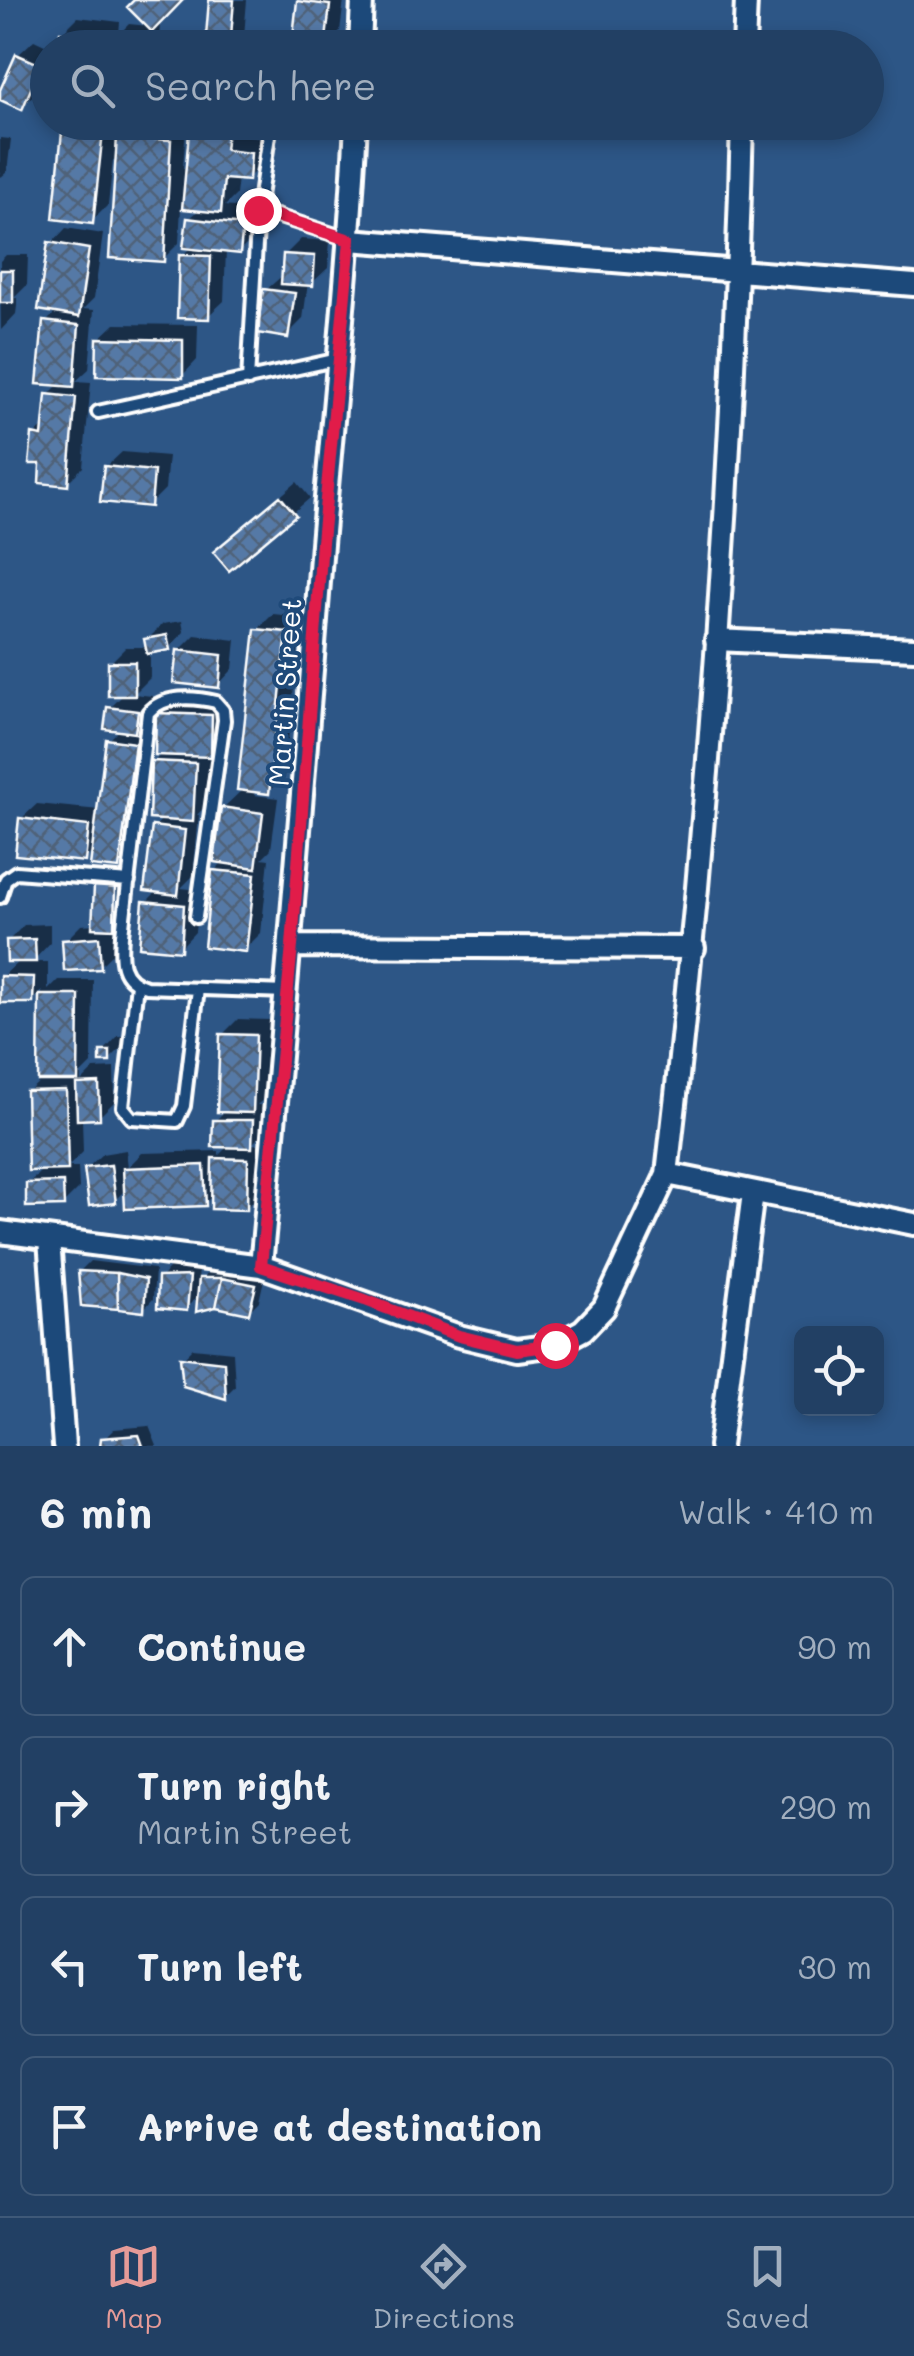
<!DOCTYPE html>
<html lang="en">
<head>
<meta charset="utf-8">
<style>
	:root { --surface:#224064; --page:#2a476a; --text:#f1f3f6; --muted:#a2afbf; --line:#3f5978; --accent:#e69b98 }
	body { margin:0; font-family:Mali,sans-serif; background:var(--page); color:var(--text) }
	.controls { position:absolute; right:30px; bottom:30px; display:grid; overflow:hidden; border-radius:15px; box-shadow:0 5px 15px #0003 }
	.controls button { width:90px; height:90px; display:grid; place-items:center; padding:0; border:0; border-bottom:2px solid var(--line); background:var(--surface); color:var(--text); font:50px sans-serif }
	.stop { position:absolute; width:30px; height:30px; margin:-22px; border:8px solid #e11d48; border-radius:50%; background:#fff }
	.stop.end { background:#e11d48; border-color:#fff; box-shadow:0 2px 10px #0008 }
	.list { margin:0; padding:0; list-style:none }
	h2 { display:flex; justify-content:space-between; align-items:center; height:130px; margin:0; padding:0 40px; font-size:42px }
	h2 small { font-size:32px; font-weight:400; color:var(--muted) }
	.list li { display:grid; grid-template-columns:65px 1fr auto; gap:30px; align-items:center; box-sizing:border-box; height:140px; margin:0 20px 20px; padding:0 20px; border:2px solid var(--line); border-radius:15px }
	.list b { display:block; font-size:38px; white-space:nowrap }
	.list p { margin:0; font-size:32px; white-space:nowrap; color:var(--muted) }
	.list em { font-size:32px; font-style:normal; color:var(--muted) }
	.icon { flex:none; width:55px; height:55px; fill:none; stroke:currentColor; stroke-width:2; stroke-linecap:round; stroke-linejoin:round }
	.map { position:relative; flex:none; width:914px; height:1446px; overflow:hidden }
	.search { position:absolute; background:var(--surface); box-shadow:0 5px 15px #0003; left:30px; right:30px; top:30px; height:110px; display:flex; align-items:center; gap:25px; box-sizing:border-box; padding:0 35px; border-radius:55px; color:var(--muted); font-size:38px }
	.sheet { height:770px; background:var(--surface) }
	nav { display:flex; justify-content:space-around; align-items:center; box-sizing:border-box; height:140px; border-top:2px solid var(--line); background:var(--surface); font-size:28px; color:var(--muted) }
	nav a { display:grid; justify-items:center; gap:5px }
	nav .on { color:var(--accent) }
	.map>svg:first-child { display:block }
	.shadow { fill:#0007; fill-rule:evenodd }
	.building { fill:url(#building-cross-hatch); stroke:#fff; stroke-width:2.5 }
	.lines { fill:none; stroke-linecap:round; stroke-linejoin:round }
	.lane-casing { stroke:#fff; stroke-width:18 }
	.street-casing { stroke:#fff; stroke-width:28 }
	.lane { stroke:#1f4a7a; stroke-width:10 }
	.street { stroke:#1f4a7a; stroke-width:20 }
	.route { stroke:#e11d48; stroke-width:12 }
	.labels { text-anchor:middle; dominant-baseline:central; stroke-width:8; stroke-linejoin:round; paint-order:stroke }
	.street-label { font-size:28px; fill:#fff; stroke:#1f4a7a }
</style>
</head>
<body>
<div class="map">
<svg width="914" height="1446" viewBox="0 0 914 1446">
	<defs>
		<pattern id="building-cross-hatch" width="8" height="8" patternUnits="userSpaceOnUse" patternTransform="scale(2.5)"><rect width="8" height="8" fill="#5579a6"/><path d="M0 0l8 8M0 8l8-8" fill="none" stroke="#506279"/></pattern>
	</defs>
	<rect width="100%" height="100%" fill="#2d5686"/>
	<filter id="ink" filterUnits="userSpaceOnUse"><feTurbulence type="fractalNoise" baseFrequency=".01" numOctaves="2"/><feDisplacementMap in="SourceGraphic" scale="20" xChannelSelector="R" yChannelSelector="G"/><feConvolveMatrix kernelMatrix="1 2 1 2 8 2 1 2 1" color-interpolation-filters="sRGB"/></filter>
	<g filter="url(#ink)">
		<path class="shadow" d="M138,0H180L154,26H160L158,48H60L62,33L78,17L120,22L119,34L129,24L149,26Z
			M211,0H247L243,48H207Z
			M302,0H344L340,31L324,46L300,2Z
			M34,40L51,48H48V67L37,91L22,107L0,96L18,55Z
			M66,122H117L115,142L134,122L186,125L183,168H188L192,122H241L240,135L266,138L263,163L248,178H238L236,195L225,206L258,210L255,236L239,252L226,250L224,301L208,316L182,256L192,246L189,219L200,209L181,207L179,243L163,259L118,161L113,160L108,205L92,221Z
			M0,138L11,139L7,172L0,178Z
			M66,228L103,234L94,298L83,309L94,310L89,369L76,381L91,382L83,467L67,483L43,462L34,435L46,424L48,395L60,383L45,323L57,311L51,244Z
			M301,239L330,241L328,268L312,283H308L303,319L287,335L266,290L284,274L285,255Z
			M6,255H28L27,285L14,298H18L16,314L1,330L0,261Z
			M115,324L198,325L197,360L182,376L99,339Z
			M122,452L168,456L165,489L150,504L106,467Z
			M297,482L310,498L229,568L232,537Z
			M273,614L302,617L284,776L269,791L255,790L254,795L278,798L271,849L262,858L269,859L261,933L245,949L214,871L224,861L223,808L243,789L257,630Z
			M182,621L184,632L169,648L150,651V678L134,694L152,696L150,714L138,727L149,728L133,851L118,867L95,849L84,860L21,819L37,804L100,810L108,741L121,728L109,709L124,694L110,663L126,647H148L147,640L163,624Z
			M195,635L236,640L233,669L218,685L179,651Z
			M175,699L227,700L226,738L210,754L208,803L197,815H199L193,876L181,888L199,890L195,932L180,948L146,902L158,890L154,827L164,818L154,762L163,752L159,714Z
			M112,871L130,872L129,911L114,925L115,951L100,966L65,941L81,925L95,924L96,887ZM113,874H118L117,914H112Z
			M50,924V943L32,962H48V990L58,980H93L92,1063L81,1074V1082L94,1069L114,1068L115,1101L99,1117H82L83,1152L68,1167H78L79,1188L63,1204L28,1184L44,1168L28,1092L41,1080L42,991L32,1001L2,977L20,960L8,941L24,925Z
			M238,1019L270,1020L268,1095L257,1105H267V1129L252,1144L263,1145L262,1192L246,1208L214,1194L205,1203L127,1188L115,1200L86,1169L102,1154L126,1150L128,1167L142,1153L219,1151V1155L229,1145L215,1121L227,1109L222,1035Z
			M118,1036H125V1044L109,1060L103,1052Z
			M90,1261L155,1269L153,1299L143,1310L80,1271Z
			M199,1266L198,1283L212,1269L265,1275L259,1301L248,1312L200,1294L186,1308L160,1278L171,1267Z
			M193,1348L233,1352L235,1386L225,1396L183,1358Z
			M149,1426L157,1446H103L104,1439L114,1429Z"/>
		<path class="building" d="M134,0H183L152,32L127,7Z
			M209,0H234L230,48H205Z
			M297,1L330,5L325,48L292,45Z
			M60,32L105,37L104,48H58Z
			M111,38L145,41V48H110Z
			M16,54L41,65L22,110L0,100V90Z
			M63,122H104L93,224L53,219Z
			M190,122H228L225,150L251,153L249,181L224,179L221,213L182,209Z
			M117,137L171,140L164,262L109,258Z
			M187,218L243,225L240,254L183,248Z
			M48,242L89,249L79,317L38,310Z
			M283,254L315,256L313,286L281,284Z
			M179,255L211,256L209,319L177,318Z
			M0,270H13V303H0Z
			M263,289L295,293L288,338L257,333Z
			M43,321L79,325L74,387L37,384Z
			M97,338L183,340V378L96,376Z
			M46,394L76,397L68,486L39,483L40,464H29L32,434L42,436Z
			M104,466L154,471L151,507L100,502Z
			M280,496L296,515L229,571L213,552Z
			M255,629L287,632L269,794L237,790Z
			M167,635L170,650L147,654L144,639Z
			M177,650L222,655L219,688L173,683Z
			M108,662H135V696H108Z
			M107,707L138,711L135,733L104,729Z
			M156,713L212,715L211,757L155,755Z
			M106,739L135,743L119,869L90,866Z
			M151,761L196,763L193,822L149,819Z
			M221,807L263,813L256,868L214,862Z
			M19,818L89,826L85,862L15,855Z
			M152,826L185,830L178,895L144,891Z
			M212,870L255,874L246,952L204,947Z
			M94,886H115L114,929L92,928Z
			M143,901L184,905L181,951L139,947Z
			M99,937L101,969L64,971L62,940Z
			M35,939L36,962H7L6,940Z
			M0,976L34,977L33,1003H0Z
			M39,995H79L78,1081H38Z
			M220,1034L256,1035L253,1113L217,1112Z
			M100,1051H110V1062H100Z
			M99,1083L100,1119L77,1120L76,1084Z
			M66,1090L68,1170L28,1171L26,1091Z
			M213,1120H253L252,1148L212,1147Z
			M212,1158L248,1159L247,1210L211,1209Z
			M111,1165L116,1203L89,1206L84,1168Z
			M204,1165L206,1206L125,1209L123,1168Z
			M63,1182L64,1206L26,1207V1183Z
			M78,1271L117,1273L118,1309L81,1306Z
			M117,1273L146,1279L144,1312L118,1309Z
			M190,1276L187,1311L157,1308L158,1277Z
			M199,1278H222L216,1307L196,1312Z
			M222,1278L256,1285L249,1314L216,1307Z
			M180,1357L224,1362L226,1399L183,1386Z
			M139,1435L143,1446H100L101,1438Z"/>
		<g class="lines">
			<g class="lane-casing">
				<path id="lane" d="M258,210L348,239
					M248,380L258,210L271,122
					M98,412L339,359
					M0,897L6,879L16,872L129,881
					M196,917L224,720L223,710L216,702C195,697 163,694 148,713L122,935C120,959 119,979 146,987L287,992
					M137,984L123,1107L132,1118L177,1121L184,1106L198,989"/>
			</g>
			<g class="street-casing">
				<path id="street" d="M360,48L362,0
					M744,48L746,0
					M742,122C733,474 708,825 667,1174L914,1224
					M350,240L914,285
					M716,640L914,649
					M292,946L694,948
					M0,1232L261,1266L459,1336L517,1350L555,1345L583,1330L604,1308L667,1174
					M49,1239L64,1446
					M261,1266C284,1026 303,785 322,544C334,403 349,263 356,122
					M720,1446L753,1193"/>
			</g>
			<use href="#lane" class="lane"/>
			<use href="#street" class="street"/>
		</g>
	</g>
	<g class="lines" filter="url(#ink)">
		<path class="route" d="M258,210L350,240L322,542L292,946L261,1266L365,1300L459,1336L517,1350L555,1345"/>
	</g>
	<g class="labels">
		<g class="street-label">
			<text transform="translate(284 692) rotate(-86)">Martin Street</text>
		</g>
	</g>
</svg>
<div class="controls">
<button><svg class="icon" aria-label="locate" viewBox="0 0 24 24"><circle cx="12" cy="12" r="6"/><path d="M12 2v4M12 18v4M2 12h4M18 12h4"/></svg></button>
</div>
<div class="stop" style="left:555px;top:1345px"></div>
<div class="stop end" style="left:258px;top:210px"></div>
<div class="search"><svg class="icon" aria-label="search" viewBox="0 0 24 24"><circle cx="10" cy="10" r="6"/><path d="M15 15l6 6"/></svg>Search here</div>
</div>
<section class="sheet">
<h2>6 min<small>Walk · 410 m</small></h2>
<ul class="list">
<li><svg class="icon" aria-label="ahead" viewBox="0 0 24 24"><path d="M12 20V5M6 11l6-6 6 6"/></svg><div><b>Continue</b></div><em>90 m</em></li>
<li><svg class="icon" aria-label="right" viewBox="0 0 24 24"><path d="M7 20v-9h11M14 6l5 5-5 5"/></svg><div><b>Turn right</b><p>Martin Street</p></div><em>290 m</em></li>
<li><svg class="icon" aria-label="left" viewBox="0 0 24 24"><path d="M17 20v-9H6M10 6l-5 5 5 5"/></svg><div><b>Turn left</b></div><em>30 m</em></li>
<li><svg class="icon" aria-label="arrive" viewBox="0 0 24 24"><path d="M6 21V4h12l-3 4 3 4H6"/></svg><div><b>Arrive at destination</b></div></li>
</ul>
</section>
<nav>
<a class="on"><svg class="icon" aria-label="map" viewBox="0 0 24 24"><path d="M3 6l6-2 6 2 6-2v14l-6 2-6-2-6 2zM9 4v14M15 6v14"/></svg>Map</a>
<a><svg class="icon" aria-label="directions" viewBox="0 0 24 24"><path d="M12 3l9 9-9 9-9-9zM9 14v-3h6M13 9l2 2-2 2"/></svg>Directions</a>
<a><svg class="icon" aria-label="saved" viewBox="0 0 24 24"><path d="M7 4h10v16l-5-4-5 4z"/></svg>Saved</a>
</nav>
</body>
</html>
